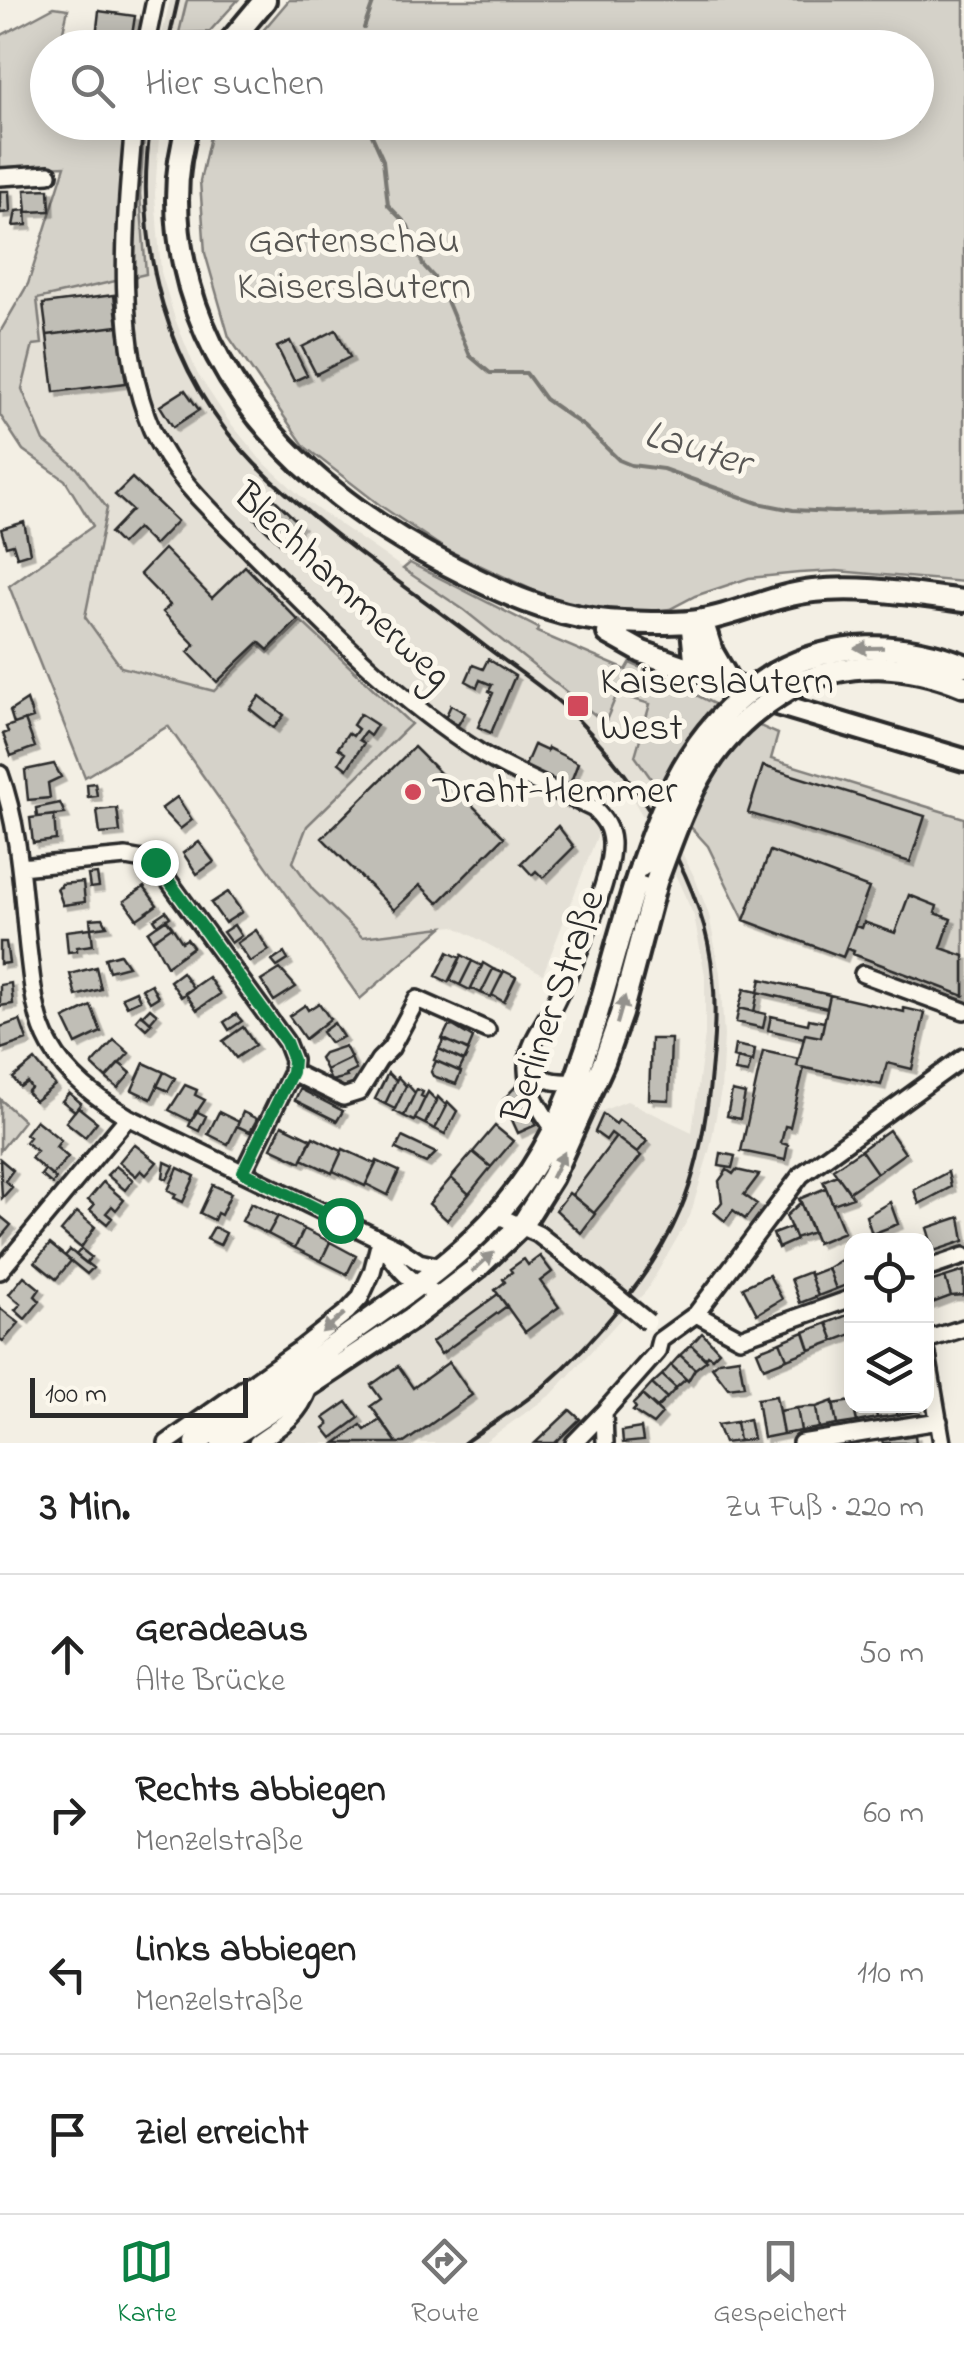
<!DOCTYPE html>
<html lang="de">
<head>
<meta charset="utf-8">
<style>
	:root { --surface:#fff; --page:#f2f2f2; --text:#222; --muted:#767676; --line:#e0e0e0; --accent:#0b8043 }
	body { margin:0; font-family:"Indie Flower",sans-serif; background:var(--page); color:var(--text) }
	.controls { position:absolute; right:30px; bottom:30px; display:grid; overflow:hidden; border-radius:20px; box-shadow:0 5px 25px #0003 }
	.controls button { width:90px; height:90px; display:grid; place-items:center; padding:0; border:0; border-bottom:2px solid var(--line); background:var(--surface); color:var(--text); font:50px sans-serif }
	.scale { position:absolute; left:30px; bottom:25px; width:218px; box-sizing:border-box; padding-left:10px; border:5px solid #2b2b2b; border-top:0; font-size:28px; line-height:35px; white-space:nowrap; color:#2b2b2b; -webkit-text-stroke:8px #fbf7ec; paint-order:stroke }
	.stop { position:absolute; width:30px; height:30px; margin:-22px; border:8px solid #0b8043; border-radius:50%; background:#fff }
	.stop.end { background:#0b8043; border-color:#fff; box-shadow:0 2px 10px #0008 }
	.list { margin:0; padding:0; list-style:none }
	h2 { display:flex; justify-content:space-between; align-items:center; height:130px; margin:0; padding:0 40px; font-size:42px }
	h2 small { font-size:32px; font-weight:400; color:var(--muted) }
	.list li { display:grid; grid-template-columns:65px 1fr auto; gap:30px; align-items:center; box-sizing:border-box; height:160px; padding:0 40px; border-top:2px solid var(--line) }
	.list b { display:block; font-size:38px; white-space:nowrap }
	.list p { margin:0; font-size:32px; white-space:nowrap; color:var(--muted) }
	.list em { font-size:32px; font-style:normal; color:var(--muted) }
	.icon { flex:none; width:55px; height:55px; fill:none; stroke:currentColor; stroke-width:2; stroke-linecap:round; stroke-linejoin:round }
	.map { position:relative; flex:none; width:964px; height:1443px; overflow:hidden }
	.search { position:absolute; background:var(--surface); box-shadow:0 5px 25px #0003; left:30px; right:30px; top:30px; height:110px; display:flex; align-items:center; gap:25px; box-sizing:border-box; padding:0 35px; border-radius:55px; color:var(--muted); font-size:38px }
	.sheet { height:770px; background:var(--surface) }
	nav { display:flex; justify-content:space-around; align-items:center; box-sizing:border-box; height:140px; border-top:2px solid var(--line); background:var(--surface); font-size:28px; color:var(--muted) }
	nav a { display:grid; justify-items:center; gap:5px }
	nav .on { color:var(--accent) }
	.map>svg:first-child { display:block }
	.built { fill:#e4e0d6 }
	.green { fill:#d5d2c9; stroke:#807e7a; stroke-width:2.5 }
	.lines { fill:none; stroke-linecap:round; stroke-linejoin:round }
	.stream { stroke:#787772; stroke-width:4 }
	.building { fill:#c0beb6; stroke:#2b2b2b; stroke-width:2.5; filter:url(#shadow) }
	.minor-casing { stroke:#2b2b2b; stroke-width:22 }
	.secondary-casing { stroke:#2b2b2b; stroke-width:28 }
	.minor { stroke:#fbf7ec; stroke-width:15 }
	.secondary { stroke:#fbf7ec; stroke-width:20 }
	.rail { stroke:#2b2b2b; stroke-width:4 }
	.minor-bridge-casing { stroke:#2b2b2b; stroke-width:22; stroke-linecap:butt }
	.secondary-bridge-casing { stroke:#2b2b2b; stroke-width:28; stroke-linecap:butt }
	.minor-bridge { stroke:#fbf7ec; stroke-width:15 }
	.secondary-bridge { stroke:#fbf7ec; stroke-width:20 }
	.oneway { fill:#93918c }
	.route { stroke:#0b8043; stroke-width:12 }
	.poi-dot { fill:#d1495b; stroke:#fbf7ec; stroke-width:4 }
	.labels { text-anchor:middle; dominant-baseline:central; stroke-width:10; stroke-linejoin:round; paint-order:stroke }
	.park-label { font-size:40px; fill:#565552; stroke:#fbf7ec }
	.street-label { font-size:40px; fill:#2b2b2b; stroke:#fbf7ec }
	.poi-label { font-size:40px; fill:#2b2b2b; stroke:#fbf7ec; text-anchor:start }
	.water-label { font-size:42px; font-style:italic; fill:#585755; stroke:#fbf7ec }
</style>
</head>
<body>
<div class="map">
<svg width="964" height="1443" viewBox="0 0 964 1443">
	<defs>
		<filter id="shadow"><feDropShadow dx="4.5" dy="4.5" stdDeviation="0" flood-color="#0004"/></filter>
	</defs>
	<rect width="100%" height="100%" fill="#f3efe4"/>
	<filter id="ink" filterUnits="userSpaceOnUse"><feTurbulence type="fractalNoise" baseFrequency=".01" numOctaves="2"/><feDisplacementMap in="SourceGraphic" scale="20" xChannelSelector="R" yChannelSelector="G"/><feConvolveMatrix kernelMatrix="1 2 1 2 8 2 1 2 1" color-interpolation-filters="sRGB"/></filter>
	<g filter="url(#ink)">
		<path class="built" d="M170,0H187L176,47L159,48Z
			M145,123H160L155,194L161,272L175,319L197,373L228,420L260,459L307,502L464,610L604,722L617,694L650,704L635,756L667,801L658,807L695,878L709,915L720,973L724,1036L721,1090L710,1148L690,1216L647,1290L552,1394L483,1443H236L402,1285L477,1225L541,1135L627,1101L692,1132L705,1035V975L694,916L668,859L632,798L618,783L543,974L454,926L362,937L313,890L293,862L307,826L410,724L267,653L260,646L214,691L121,667L85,617L107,508L77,468L44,441L22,390L33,345L42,344L37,299L141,231L140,194Z"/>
		<path class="green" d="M187,0H238L209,32L179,33Z
			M289,0H964V582L837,571L799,573L749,578L695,596L670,609L620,614L556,601L445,549L381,506L305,447L229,337L205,253L200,181L213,123L916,122V48L249,47Z
			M54,7L68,9L61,40L101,47L48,48V122L145,123L140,194L146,274L37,299L42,344L33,345L22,389L44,441L77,468L107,508L85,617L121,667L214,691L259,645L268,653L301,621L411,724L307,826L293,862L313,890L362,937L443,927L360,999L168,726L85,777L9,586L93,526L65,480L23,450L0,415V332L28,284L65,166L0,169V36Z
			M410,563L538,628L537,632L626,670L630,663C681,685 727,713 778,734L771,759L964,818V996L853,954L854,951L847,949L843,957L744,920L708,846L667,801L635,756L650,704L617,694L605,723L464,610L403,569Z
			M0,1099L24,1121L0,1151Z"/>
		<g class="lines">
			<path class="stream" d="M364,28L374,0
				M366,122L383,160L388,205L408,226L423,265L440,284L470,356L490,373H526L545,399L585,427L619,460L631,465L663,469L758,503L793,510L834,512L964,508"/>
		</g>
		<path class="building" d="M99,11L135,16L131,42L122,41L117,45L112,39L96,37Z
			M49,189L50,211L27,212L25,190Z
			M0,191H9L10,212L0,213Z
			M26,210L27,225L13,226L16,211Z
			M114,295L118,326L47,335L43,304Z
			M118,326L126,383L54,392L47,335Z
			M336,330L350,357L316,374L302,347Z
			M290,341L307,375L294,381L277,347Z
			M185,390L199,410L173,427L160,406Z
			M132,478L177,521L154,545L137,528L121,544L110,533L132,510L115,495Z
			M274,499L300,524L281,544L255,519Z
			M24,522L30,553L17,557L13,544L6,546L1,529Z
			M164,549L212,598L245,566L298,620L268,650L259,642L217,682L188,652L195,645L163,612L170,605L140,574Z
			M488,659L515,676L491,733L478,727L493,693L489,691L492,685L480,680L477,687L466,681L473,665L483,669Z
			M260,696L284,715L274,728L250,709Z
			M27,700L33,718L14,724L10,711Z
			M451,705L465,713L458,725L445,718Z
			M360,714L377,725L370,736L365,732L359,740L364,743L347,769L339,763L345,753L338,748L348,733L353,736L358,729L353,725Z
			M25,720L35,747L11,756L3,734L8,732L6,727Z
			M534,745L547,751L548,748L578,763L570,784L558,779L557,782L525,766Z
			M414,747L504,837L438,903L420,885L394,910L322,838Z
			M54,764L61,777L48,783L50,798L28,800L25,770Z
			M763,766L925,816L910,862L748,813Z
			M95,783L97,796L88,797L87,784Z
			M177,797L192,820L180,829L161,809Z
			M60,803L65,814L37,817L36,808Z
			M117,808L120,832L100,834L97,810Z
			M54,815L56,840L33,843L30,818Z
			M558,826L574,847L543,878L536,871L532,875L521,863Z
			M199,842L214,862L197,874L183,853Z
			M770,851L869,888L843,957L744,920Z
			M97,874L99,887L90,888L88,875Z
			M83,882L85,902L63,905L57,888L61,887V884Z
			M144,887L157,905L137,919L124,901Z
			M228,892L242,912L225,923L211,903Z
			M909,895L937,906L935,913L951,919L941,948L964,956V996L853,954L854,951L846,948L855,926L862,928L864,922L895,933Z
			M166,911L170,917L158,925L154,919Z
			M103,918L107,926L91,928L90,919Z
			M166,919L172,927L153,940L148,932Z
			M234,925L241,936L231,943L223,932Z
			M172,927L182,942L187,939L193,947L167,966L153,940Z
			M91,928L93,945L77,947V951L68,952L66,931Z
			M256,930L269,950L250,962L237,943Z
			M0,942H6L9,963L0,964Z
			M448,952L460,958L448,982L436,976Z
			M284,953L288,960L277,967L272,961Z
			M120,954L128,966L109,971L105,958Z
			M462,955L472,961L460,985L450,980Z
			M472,961L482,966L470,990L460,985Z
			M483,963L493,969L481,993L471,988Z
			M96,967L101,989L76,996L70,974Z
			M280,969L296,987L274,1001L261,981Z
			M493,969L503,973L491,997L481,993Z
			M504,971L516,977L504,1002L492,995Z
			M182,972L193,988L181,997L170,981Z
			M208,977L220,994L197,1010L185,993Z
			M761,979L830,995L827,1008L758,992Z
			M11,983L13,1004L0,1006V985Z
			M151,984L158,997L150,1002L142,989Z
			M744,989L758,992L754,1012L739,1008Z
			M136,991L140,1000L127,1006L122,997Z
			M830,995L904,1012V1008L925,1013L912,1069L887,1063L881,1085L797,1066L805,1034L821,1037Z
			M319,1003L330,1019L305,1039L289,1016L305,1005L308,1010Z
			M91,1006L101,1032L76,1044L64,1019Z
			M150,1008L157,1014L150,1022L143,1015Z
			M739,1008L766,1014L763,1028L736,1022Z
			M141,1014L152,1023L146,1029L136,1020Z
			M236,1014L242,1021L229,1030L224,1022Z
			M771,1016L808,1024L809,1019L824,1022L821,1037L805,1034L804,1038L768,1030Z
			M20,1020L27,1040L1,1049L0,1027Z
			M334,1023L343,1037L330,1043L322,1032Z
			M453,1026L473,1038L468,1050L442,1039L448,1027Z
			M243,1027L255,1045L236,1058L223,1041Z
			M444,1039L469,1051L464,1061L439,1049Z
			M651,1039H671L669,1100L649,1099Z
			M114,1040L129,1053L106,1078L92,1065Z
			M735,1045L755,1049L753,1062L733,1057Z
			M345,1046L351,1058L326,1070L320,1058L324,1053Z
			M439,1049L464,1061L459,1071L434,1060Z
			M763,1051L799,1059L797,1066L804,1068L790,1127L785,1126L781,1143L788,1145L785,1160L741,1151Z
			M351,1058L356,1070L346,1075L347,1077L331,1081L326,1070Z
			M737,1058L751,1061L748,1073L735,1071Z
			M35,1060L55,1085L35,1101L27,1092L31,1088L27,1082L20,1087L13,1078Z
			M436,1061L461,1072L456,1084L433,1076L431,1072Z
			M119,1063L131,1073L118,1088L106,1078Z
			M144,1063L164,1072L151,1099L132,1090Z
			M164,1072L175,1078L168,1091L157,1086Z
			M388,1073L396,1081L385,1104L375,1099Z
			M398,1077L406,1086L395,1109L385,1104Z
			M407,1084L415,1093L404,1116L394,1111Z
			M185,1085L197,1090L195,1095L205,1100L191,1121L169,1110Z
			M517,1085L536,1125L518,1133L503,1100Z
			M300,1089L343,1111L337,1121L295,1100Z
			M417,1089L423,1092L421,1096L425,1098L414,1121L404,1116Z
			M732,1091L745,1094L740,1119L727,1116Z
			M428,1092L437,1101L425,1124L415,1119Z
			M69,1093L81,1103L75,1111L62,1101Z
			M438,1097L447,1106L435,1129L425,1124Z
			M448,1102L457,1111L445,1134L435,1129Z
			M78,1107L97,1122L85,1137L66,1122Z
			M196,1111L206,1116L199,1131L189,1126Z
			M219,1112L239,1122L228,1144L208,1134Z
			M243,1112L257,1119L250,1132L237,1126Z
			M603,1114L616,1124L619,1120L647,1141L637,1153L611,1133L606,1140L595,1132Z
			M36,1120L61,1140L56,1147L68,1157L52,1176L31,1158L37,1151L25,1142L29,1137L25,1134Z
			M282,1125L311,1139L301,1162L271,1148Z
			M495,1126L513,1141L491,1167L473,1152Z
			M889,1130L905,1153L877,1173L861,1150Z
			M313,1137L342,1151L332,1173L302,1159Z
			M402,1137L436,1153L426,1163L396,1149Z
			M616,1137L641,1156L594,1213L572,1195Z
			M134,1144L157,1162L146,1175L141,1170L136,1176L119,1162Z
			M343,1149L376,1164L365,1186L333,1171Z
			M861,1150L877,1173L849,1192L833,1169Z
			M473,1152L491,1167L469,1194L451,1178Z
			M721,1153L735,1156L732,1168L719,1166Z
			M0,1159L13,1170L5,1181L12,1187L2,1198Z
			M377,1161L399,1171L388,1195L366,1184Z
			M165,1162L174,1166L167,1179L163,1177Z
			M116,1166L133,1180L125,1190L107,1175Z
			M178,1168L195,1176L183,1202L174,1198L176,1194L168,1190Z
			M45,1170L56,1179L52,1184L41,1175Z
			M727,1170L733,1174L736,1170L759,1175L744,1195L757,1204L745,1219L733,1210L725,1221L714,1212L722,1202L719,1181Z
			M948,1172L951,1187L919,1204L914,1190Z
			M837,1175L853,1197L833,1204L823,1181Z
			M451,1178L469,1194L447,1220L429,1204Z
			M103,1182L124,1200L116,1210L112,1206L106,1213L112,1218L107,1224L90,1210L94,1205L88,1200Z
			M213,1185L231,1193L221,1215L217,1213L214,1220L200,1213Z
			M826,1188L844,1232L817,1243L799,1199Z
			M569,1193L595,1214L581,1233L556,1210Z
			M801,1202L813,1232L795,1238L786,1216Z
			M890,1202L898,1224L872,1234L866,1216Z
			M251,1203L278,1216L268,1234L242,1221Z
			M77,1212L95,1227L81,1248L61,1231Z
			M0,1216L11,1225L0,1238Z
			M278,1216L304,1229L295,1248L268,1234Z
			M960,1217L964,1241L934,1251L927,1228Z
			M214,1227L226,1233L220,1245L207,1239Z
			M791,1227L796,1240L778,1248L773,1234Z
			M304,1229L330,1242L321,1261L295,1248Z
			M330,1242L356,1256L347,1274L321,1261Z
			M50,1244L71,1261L56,1279L35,1262Z
			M81,1249L91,1257L86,1263L76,1255Z
			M70,1250L93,1268L87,1274L65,1256Z
			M540,1256L552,1272L540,1281L559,1307L525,1332L495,1290L505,1282L503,1279L512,1272L510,1269L524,1259L528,1265Z
			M846,1257L852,1258V1283L836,1289L828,1268Z
			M828,1268L836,1289L818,1296L810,1275Z
			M964,1271V1295L951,1296L945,1277Z
			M809,1272L818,1296L800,1303L791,1279Z
			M769,1275L782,1299L757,1314L743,1287Z
			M24,1276L40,1289L35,1296L40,1301L25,1319L15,1310L21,1304L9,1294Z
			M945,1277L951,1296L927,1305L926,1283Z
			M498,1294L507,1306L441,1354L432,1342Z
			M0,1308L19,1323L3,1341L0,1339Z
			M850,1314L852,1334L834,1341L827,1323Z
			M827,1323L834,1341L810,1350L804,1332Z
			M804,1332L810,1350L787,1359L780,1342Z
			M702,1333L719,1351L712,1358L708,1355L705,1359L691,1345Z
			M780,1342L787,1359L764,1368L757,1351Z
			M691,1345L707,1360L695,1369L680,1355Z
			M680,1355L695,1369L688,1381L671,1365Z
			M739,1358L744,1386L728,1388L712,1367L719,1361Z
			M449,1362L472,1395L404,1443H397L371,1406L381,1399L371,1385L398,1366L413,1388Z
			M671,1365L686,1379L676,1388L662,1375Z
			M662,1375L676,1388L667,1398L652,1384Z
			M652,1384L667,1398L657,1408L642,1395Z
			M642,1395L662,1414L653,1424L633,1411L636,1408L633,1404Z
			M776,1396L783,1434L763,1438L757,1399Z
			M833,1401L837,1425L819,1428L816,1407Z
			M852,1401L857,1422L837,1425L833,1404Z
			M347,1402L359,1418L332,1438L324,1428L329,1424L324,1418Z
			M854,1406H875L877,1418L857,1422Z
			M875,1406H895L897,1415L877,1418Z
			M895,1406H917L918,1411L897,1415Z
			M805,1407H816L819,1428L801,1431L797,1408Z
			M797,1408L801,1431L783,1434L779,1411Z
			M570,1410L580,1419L555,1443H535Z
			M749,1419L753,1439L739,1441L736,1422Z
			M380,1420L397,1443H336L361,1425L365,1430Z
			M736,1422L739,1441L724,1443L717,1425Z
			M641,1428L643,1441L623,1443L622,1431Z
			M915,1435L916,1443H883L882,1440Z"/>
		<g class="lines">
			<g class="minor-casing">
				<path id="minor" d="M145,48L155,0
					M134,122C126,218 113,339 152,430C173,478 216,515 252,552C324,624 393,697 479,752C514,774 556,790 594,809C604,819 610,827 611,842C613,878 572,969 555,1003C545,1023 528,1043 527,1066C526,1089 541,1111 554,1129
					M0,177L49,174
					M0,774C20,829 22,891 28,948C32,980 34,1017 50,1045C68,1078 97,1098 128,1117L396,1247L419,1262L442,1267
					M20,867L126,857L155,862L286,1042L293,1060L292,1072L243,1173
					M863,974L964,1011
					M527,1062C539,1080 551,1083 572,1082
					M292,1072L343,1097L359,1092L379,1060L391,1048L417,999L487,1030
					M499,1216L538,1234L598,1281
					M380,1241C399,1270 409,1283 442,1296
					M926,1269L964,1256
					M0,1271L128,1117
					M696,1314L740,1338L852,1298
					M660,1340L696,1314L801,1175L964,1057
					M926,1340L964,1328
					M926,1348L942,1443
					M167,1443L300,1349L348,1311L360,1298L372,1272L380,1241
					M257,1443C281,1426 299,1416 309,1388
					M574,1443L604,1412
					M605,1443L604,1412L657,1352L660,1340
					M801,1443L939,1421"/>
			</g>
			<g class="secondary-casing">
				<path id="secondary" d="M225,48L265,0
					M189,122C174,169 174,217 184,264C214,407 331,507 456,569C501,592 548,614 598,620C624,623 679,625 704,620C741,613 775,595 813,591C864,585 914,595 964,601
					M702,620L712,652L730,683
					M692,629L695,659L713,677
					M608,633L642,652L730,683L757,698L964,760
					M775,673C835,640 901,640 964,665
					M794,686C848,659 909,663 964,686
					M196,1443C248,1406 299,1370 351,1333C436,1272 504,1229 553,1132C594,1049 611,954 641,866
					M222,1443L412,1318L478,1267L522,1225L552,1177L604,1062L621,1014L656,882"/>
			</g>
			<use href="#minor" class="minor"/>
			<use href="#secondary" class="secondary"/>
			<path class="rail" d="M167,48L178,0
				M151,122C132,245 167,374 255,464C322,531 405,585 481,643C513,668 549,690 577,719C641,784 706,885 713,977C717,1015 713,1054 709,1092C704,1132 696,1174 680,1211C654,1273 594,1342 544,1386C520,1407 490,1424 464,1443"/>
			<g class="minor-bridge-casing">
				<path id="minor-bridge" d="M598,1281L648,1322"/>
			</g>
			<g class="secondary-bridge-casing">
				<path id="secondary-bridge" d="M641,866C670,783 698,721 775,673
					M656,882C689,793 707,736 794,686"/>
			</g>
			<use href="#minor-bridge" class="minor-bridge"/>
			<use href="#secondary-bridge" class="secondary-bridge"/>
		</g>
		<defs><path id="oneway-solid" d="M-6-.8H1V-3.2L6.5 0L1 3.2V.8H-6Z" transform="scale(2.5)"/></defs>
		<g class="oneway">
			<use href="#oneway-solid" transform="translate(869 648) rotate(179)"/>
			<use href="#oneway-solid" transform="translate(621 1010) rotate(-74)"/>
			<use href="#oneway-solid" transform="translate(558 1165) rotate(-64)"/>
			<use href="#oneway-solid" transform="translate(483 1262) rotate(-42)"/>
			<use href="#oneway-solid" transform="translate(333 1323) rotate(140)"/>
		</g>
	</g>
	<g class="lines" filter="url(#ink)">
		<path class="route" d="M155,862L286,1042L293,1060L292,1072L243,1172L340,1220"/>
	</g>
	<g class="poi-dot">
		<rect x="566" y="694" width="24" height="24" rx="5"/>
		<circle cx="413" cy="792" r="10"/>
	</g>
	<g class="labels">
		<g class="park-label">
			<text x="354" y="242">Gartenschau<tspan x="354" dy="46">Kaiserslautern</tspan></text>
		</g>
		<g class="street-label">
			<text transform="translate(341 587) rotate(43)">Blechhammerweg</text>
			<text transform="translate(555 1007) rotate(-71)">Berliner Straße</text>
		</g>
		<g class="poi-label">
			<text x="600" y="683">Kaiserslautern<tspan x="600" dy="46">West</tspan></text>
			<text x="433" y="792">Draht-Hemmer</text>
		</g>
		<g class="water-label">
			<text transform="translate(697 450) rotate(17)">Lauter</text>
		</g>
	</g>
</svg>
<div class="controls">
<button><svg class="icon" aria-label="locate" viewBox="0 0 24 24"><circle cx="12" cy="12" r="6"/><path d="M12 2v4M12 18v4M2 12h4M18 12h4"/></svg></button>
<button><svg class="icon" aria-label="layers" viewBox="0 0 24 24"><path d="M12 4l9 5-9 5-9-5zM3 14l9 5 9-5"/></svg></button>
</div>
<div class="scale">100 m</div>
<div class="stop" style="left:340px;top:1220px"></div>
<div class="stop end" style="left:155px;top:862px"></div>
<div class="search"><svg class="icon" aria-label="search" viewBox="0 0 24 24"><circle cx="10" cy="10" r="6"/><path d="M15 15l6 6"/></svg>Hier suchen</div>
</div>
<section class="sheet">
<h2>3 Min.<small>Zu Fuß · 220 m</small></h2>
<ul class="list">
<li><svg class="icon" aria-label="ahead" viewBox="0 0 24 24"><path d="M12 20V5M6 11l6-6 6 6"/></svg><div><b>Geradeaus</b><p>Alte Brücke</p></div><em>50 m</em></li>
<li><svg class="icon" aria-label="right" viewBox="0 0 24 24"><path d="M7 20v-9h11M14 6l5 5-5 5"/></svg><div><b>Rechts abbiegen</b><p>Menzelstraße</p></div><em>60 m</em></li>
<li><svg class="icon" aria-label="left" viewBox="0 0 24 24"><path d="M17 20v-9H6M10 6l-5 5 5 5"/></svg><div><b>Links abbiegen</b><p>Menzelstraße</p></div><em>110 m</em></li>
<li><svg class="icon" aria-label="arrive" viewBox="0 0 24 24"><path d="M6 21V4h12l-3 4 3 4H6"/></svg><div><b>Ziel erreicht</b></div></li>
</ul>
</section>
<nav>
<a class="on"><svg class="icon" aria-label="map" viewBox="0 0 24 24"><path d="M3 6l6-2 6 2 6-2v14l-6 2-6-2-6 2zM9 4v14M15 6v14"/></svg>Karte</a>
<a><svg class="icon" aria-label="directions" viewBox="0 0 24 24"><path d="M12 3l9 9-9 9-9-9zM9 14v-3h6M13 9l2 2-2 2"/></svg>Route</a>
<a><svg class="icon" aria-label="saved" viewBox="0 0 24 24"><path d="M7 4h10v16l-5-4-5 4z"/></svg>Gespeichert</a>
</nav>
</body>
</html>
